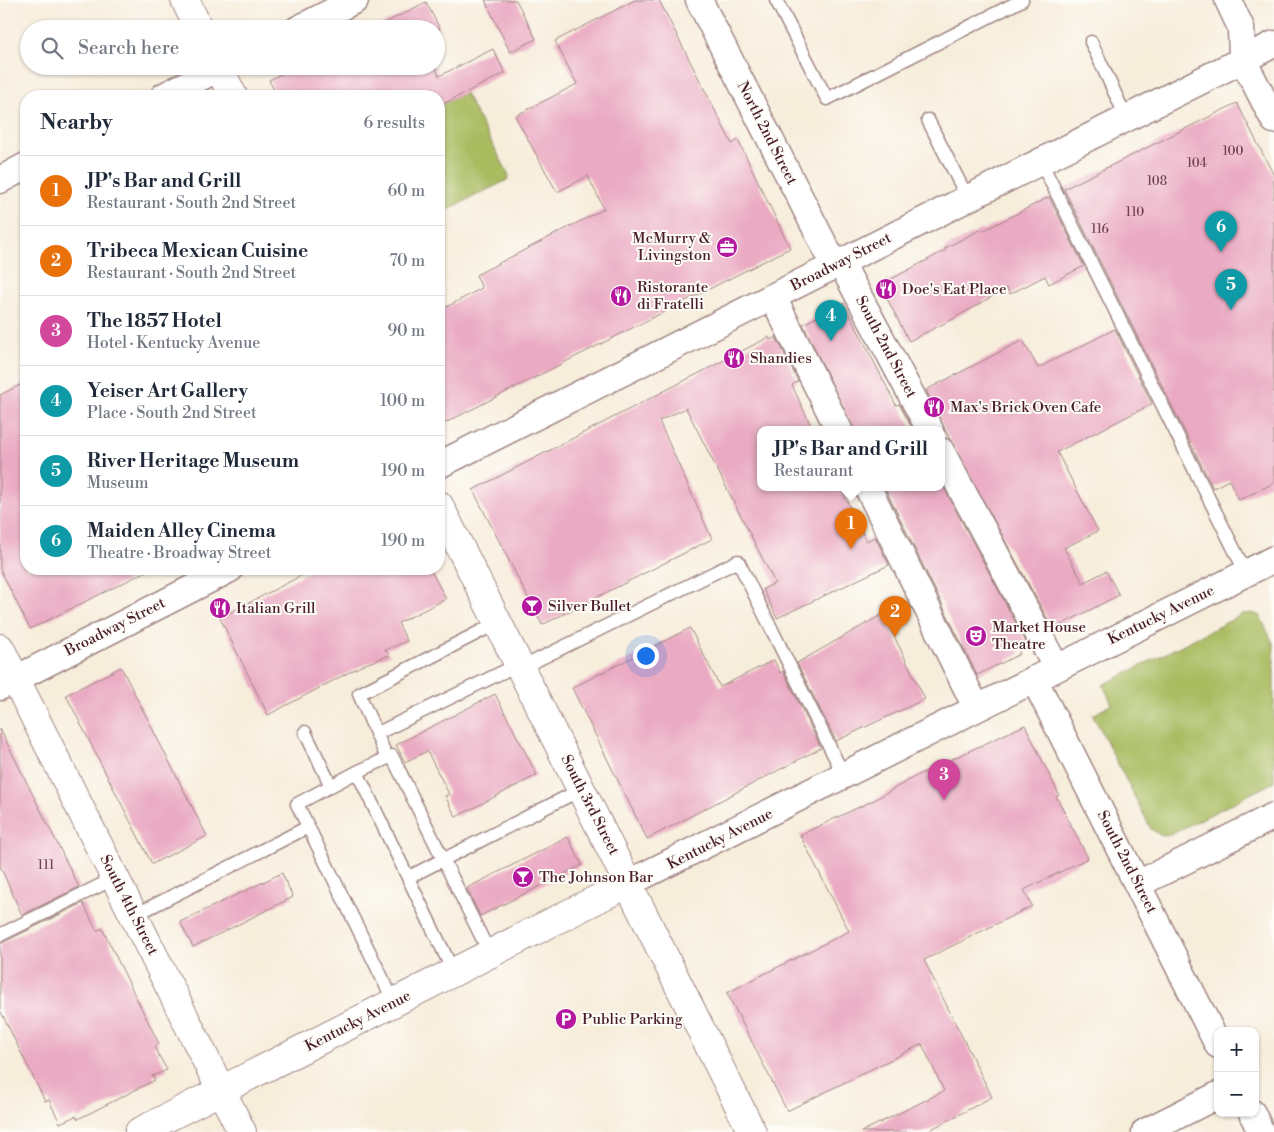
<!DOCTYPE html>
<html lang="en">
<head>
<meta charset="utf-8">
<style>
	:root { --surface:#fff; --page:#f6f6f7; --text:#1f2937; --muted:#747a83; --line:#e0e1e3; --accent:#b5179e }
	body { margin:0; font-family:"Libre Bodoni",serif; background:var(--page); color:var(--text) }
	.controls { position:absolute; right:15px; bottom:15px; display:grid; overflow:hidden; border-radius:10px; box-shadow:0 1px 4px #0004 }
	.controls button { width:45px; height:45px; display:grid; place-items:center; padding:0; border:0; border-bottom:1px solid var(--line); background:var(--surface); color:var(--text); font:25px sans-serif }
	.you { position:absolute; left:645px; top:655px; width:18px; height:18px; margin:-12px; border:4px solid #fff; border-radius:50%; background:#1a73e8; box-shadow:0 0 0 8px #1a73e833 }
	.badge { display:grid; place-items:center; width:32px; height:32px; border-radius:50%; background:var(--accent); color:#fff; font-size:16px; font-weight:700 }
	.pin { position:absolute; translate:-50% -41px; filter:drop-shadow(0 1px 2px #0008) }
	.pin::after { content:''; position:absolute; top:26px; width:18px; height:15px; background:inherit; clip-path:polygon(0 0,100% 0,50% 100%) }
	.popup { position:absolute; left:757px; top:426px; width:188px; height:65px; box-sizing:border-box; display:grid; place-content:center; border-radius:10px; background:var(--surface); filter:drop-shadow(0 1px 4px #0005); font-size:16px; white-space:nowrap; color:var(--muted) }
	.popup b { font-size:19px; color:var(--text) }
	.popup::after { content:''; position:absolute; left:50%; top:100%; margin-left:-10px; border:10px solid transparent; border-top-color:var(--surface) }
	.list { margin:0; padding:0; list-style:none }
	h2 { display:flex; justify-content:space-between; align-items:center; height:65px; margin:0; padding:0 20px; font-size:21px }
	h2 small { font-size:16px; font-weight:400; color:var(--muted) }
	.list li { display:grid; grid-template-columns:32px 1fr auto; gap:15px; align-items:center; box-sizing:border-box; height:70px; padding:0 20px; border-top:1px solid var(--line) }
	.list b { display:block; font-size:19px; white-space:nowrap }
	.list p { margin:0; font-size:16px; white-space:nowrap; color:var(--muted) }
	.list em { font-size:16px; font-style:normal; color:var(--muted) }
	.icon { flex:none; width:28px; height:28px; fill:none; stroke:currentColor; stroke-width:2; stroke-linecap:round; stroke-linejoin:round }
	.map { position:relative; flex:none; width:1274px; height:1132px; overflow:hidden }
	.search { position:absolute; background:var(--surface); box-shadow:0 1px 4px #0004; left:20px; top:20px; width:425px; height:55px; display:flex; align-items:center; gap:12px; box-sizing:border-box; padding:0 18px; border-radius:28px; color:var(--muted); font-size:19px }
	.panel { position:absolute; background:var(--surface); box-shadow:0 1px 4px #0004; left:20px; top:90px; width:425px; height:485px; border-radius:20px }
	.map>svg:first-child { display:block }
	.green { fill:#a9bc60; stroke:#7a6e46 }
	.building { fill:#eaaac3 }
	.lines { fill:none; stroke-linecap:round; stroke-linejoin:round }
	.lane-casing { stroke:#a08683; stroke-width:15 }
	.street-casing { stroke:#a08683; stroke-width:29 }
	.primary-casing { stroke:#a08683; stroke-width:30 }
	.lane { stroke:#fff; stroke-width:12 }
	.street { stroke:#fff; stroke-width:26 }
	.primary { stroke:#fff; stroke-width:28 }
	.labels { text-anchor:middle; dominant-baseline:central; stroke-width:4; stroke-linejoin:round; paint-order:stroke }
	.number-label { font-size:12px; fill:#724251 }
	.street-label { font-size:15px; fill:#4a1f2b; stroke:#fdfcf7 }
	.poi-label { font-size:15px; fill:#4a1f2b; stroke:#fdfcf7; text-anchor:start }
</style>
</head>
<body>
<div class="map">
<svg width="1274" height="1132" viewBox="0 0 1274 1132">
	<rect width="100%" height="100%" fill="#fdfcf7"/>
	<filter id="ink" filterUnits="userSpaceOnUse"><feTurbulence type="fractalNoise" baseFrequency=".02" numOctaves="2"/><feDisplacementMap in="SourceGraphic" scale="10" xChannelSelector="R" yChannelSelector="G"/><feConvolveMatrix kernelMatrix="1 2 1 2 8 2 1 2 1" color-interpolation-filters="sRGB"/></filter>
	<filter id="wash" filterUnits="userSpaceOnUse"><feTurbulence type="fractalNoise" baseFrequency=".0096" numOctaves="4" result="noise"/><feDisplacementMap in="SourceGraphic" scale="20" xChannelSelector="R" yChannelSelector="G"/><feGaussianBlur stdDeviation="1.12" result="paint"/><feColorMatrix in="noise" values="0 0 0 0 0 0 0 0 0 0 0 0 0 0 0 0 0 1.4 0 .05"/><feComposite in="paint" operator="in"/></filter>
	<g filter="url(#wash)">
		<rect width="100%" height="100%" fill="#f7eddb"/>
		<path class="green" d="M465,93L509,175L507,180L439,214V106Z
			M1253,613L1260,616L1274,645V782L1170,835H1160L1151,829L1093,715L1112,704L1103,685L1243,614Z"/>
		<g id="blocks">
			<path class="building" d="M485,0H516L536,39L510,52Z
				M635,0H659L732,144L738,140L790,248L439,426V311L482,288L476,275L604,209L588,176L557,192L515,116L577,84L555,41Z
				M426,2L440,29H373Z
				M493,49L505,73L439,106V96H277L269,80L297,66H435L439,76Z
				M1237,103L1274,176V483L1239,500L1229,480L1213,488L1064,189Z
				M1049,197L1084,266L1049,284L1045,276L1010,294L1007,288L953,319L909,341L880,285L946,250L945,248L982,229L983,231Z
				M844,303L896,405L899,404L913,430H854L803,324Z
				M1115,329L1152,404L1057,452L1098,531L1064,548L1083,583L1106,571L1119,595L1053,629L945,430L926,390L1023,340L1038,368Z
				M769,337L770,340L776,337L798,381L792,385L813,430H761V488H841L866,541L875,537L889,565L777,618L763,589L775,583L686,408L659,421L712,539L542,625L473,490Z
				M26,382V569H151L30,629L0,569V395Z
				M885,488H944L1026,642L1017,647L1020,654L977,675Z
				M314,569H430L446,599L398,623L407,641L385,650L390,655L363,665L268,715L220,618Z
				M883,614L925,699L836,741L797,663Z
				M690,628L720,687L774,660L780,673L783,671L821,748L647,839L572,688Z
				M121,667L207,836L152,864L66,695Z
				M495,694L537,775L456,817L445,796L449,794L427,751L405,762L396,745Z
				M1025,725L1059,795L1056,796L1088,858L1024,890L1032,906L924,960L992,1097L926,1132H861L944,1091L922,1044L787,1111L727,993L849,931L800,835L874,800L918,775Z
				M0,729L79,887L22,915L0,866Z
				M568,837L582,865L480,916L467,888Z
				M282,873L293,897L193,947L180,922Z
				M83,903L97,931L102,928L159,1044L154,1047L167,1070L152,1076L155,1080L78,1119L76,1116L60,1123L49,1100L45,1101L0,1010V944Z"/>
		</g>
	</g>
	<g filter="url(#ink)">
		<use href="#blocks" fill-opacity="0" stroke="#a08683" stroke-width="1"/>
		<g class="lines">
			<g class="lane-casing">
				<path id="lane" d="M776,0L827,99L1022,0
					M1091,42L1126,117
					M928,120L967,197
					M1041,162L1246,573
					M521,668L738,561L844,776
					M305,732L331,786
					M376,734L519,664
					M387,758L359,694L499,622
					M357,772L392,756L490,954
					M409,877L582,789
					M135,915L308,827
					M0,935L115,878
					M394,1002L297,804L357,772L454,973"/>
			</g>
			<g class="street-casing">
				<path id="street" d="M699,0L835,266
					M1228,0L1241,28L1242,58L1274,120
					M298,29L355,0
					M164,96L223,66
					M0,180L26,166
					M841,263L930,430
					M773,297L839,430
					M941,451L1056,667
					M439,465L1274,44
					M868,488L976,707
					M1034,679L1218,1045
					M0,687L230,569
					M629,883L1274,559
					M1138,884L1274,816
					M1252,1113L1261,1132
					M1145,1132L1218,1095"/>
			</g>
			<g class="primary-casing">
				<path id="primary" d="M185,0L199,29
					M218,66L233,96
					M439,505L752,1132
					M0,648L242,1132
					M139,1132L629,883"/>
			</g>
			<use href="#lane" class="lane"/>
			<use href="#street" class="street"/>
			<use href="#primary" class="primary"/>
		</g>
	</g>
	<defs>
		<g id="office-disc" transform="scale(1.125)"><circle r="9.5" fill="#b5179e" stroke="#fdfcf7"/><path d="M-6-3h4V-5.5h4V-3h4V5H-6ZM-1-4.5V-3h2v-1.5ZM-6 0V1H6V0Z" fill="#fff"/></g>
		<g id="restaurant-disc" transform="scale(1.125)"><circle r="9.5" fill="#b5179e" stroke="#fdfcf7"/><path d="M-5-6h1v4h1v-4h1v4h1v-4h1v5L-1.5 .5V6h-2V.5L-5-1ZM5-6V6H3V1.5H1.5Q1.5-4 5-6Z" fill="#fff"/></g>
		<g id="bar-disc" transform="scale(1.125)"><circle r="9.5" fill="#b5179e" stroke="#fdfcf7"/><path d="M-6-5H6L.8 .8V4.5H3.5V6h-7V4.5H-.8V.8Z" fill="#fff"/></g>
		<g id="theatre-disc" transform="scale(1.125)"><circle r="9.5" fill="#b5179e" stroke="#fdfcf7"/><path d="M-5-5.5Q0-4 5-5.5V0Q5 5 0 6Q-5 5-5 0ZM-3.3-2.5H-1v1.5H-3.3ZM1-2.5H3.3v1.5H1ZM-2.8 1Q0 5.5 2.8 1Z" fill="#fff"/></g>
		<g id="parking-disc" transform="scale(1.125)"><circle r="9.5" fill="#b5179e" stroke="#fdfcf7"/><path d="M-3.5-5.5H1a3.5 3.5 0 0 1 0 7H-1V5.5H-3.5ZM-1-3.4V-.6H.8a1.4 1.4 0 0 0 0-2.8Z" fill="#fff"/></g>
	</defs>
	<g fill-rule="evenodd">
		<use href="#office-disc" x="727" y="247"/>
		<use href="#restaurant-disc" x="886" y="289"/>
		<use href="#restaurant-disc" x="621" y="296"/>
		<use href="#restaurant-disc" x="734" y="358"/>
		<use href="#restaurant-disc" x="934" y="407"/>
		<use href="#bar-disc" x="532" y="606"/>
		<use href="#restaurant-disc" x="220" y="608"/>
		<use href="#theatre-disc" x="976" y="636"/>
		<use href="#bar-disc" x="523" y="877"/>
		<use href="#parking-disc" x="566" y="1019"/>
	</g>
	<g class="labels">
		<g class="number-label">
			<text x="1233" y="151">100</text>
			<text x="1197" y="163">104</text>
			<text x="1157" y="181">108</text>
			<text x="1135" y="212">110</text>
			<text x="1100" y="229">116</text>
			<text x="46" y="865">111</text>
		</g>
		<g class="street-label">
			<text transform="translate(767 133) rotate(63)">North 2nd Street</text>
			<text transform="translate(841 262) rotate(-27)">Broadway Street</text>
			<text transform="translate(886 347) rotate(62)">South 2nd Street</text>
			<text transform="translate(1161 615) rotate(-26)">Kentucky Avenue</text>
			<text transform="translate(115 627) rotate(-27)">Broadway Street</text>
			<text transform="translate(590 805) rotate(63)">South 3rd Street</text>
			<text transform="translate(720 839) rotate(-27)">Kentucky Avenue</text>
			<text transform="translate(1127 862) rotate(63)">South 2nd Street</text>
			<text transform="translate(129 905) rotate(63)">South 4th Street</text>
			<text transform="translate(358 1021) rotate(-27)">Kentucky Avenue</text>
		</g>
		<g class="poi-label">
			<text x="711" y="238" text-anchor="end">McMurry &amp;<tspan x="711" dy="17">Livingston</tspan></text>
			<text x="637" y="287">Ristorante<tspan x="637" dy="17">di Fratelli</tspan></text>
			<text x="902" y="289">Doe's Eat Place</text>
			<text x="750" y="358">Shandies</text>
			<text x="950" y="407">Max's Brick Oven Cafe</text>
			<text x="548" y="606">Silver Bullet</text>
			<text x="236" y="608">Italian Grill</text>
			<text x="992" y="627">Market House<tspan x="992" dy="17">Theatre</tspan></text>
			<text x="539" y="877">The Johnson Bar</text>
			<text x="582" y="1019">Public Parking</text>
		</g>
	</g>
</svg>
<div class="controls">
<button>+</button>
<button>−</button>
</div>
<div class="you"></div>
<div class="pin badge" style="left:851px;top:549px;background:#e8710a">1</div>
<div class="popup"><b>JP's Bar and Grill</b>Restaurant</div>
<div class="pin badge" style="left:895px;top:637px;background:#e8710a">2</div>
<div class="pin badge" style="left:944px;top:800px;background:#d1479c">3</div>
<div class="pin badge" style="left:831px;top:341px;background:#0f9aa8">4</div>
<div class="pin badge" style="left:1231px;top:310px;background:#0f9aa8">5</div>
<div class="pin badge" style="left:1221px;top:252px;background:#0f9aa8">6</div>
<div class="search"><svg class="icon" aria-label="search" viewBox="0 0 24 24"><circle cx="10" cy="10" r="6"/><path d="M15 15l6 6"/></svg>Search here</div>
<section class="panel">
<h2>Nearby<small>6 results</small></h2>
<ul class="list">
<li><span class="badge" style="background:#e8710a">1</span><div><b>JP's Bar and Grill</b><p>Restaurant · South 2nd Street</p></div><em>60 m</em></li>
<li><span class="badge" style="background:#e8710a">2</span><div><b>Tribeca Mexican Cuisine</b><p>Restaurant · South 2nd Street</p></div><em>70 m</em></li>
<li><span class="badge" style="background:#d1479c">3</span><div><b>The 1857 Hotel</b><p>Hotel · Kentucky Avenue</p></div><em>90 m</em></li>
<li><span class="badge" style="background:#0f9aa8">4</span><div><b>Yeiser Art Gallery</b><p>Place · South 2nd Street</p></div><em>100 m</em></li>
<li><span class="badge" style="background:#0f9aa8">5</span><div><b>River Heritage Museum</b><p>Museum</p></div><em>190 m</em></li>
<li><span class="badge" style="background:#0f9aa8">6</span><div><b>Maiden Alley Cinema</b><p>Theatre · Broadway Street</p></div><em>190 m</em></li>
</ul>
</section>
</div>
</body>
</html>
